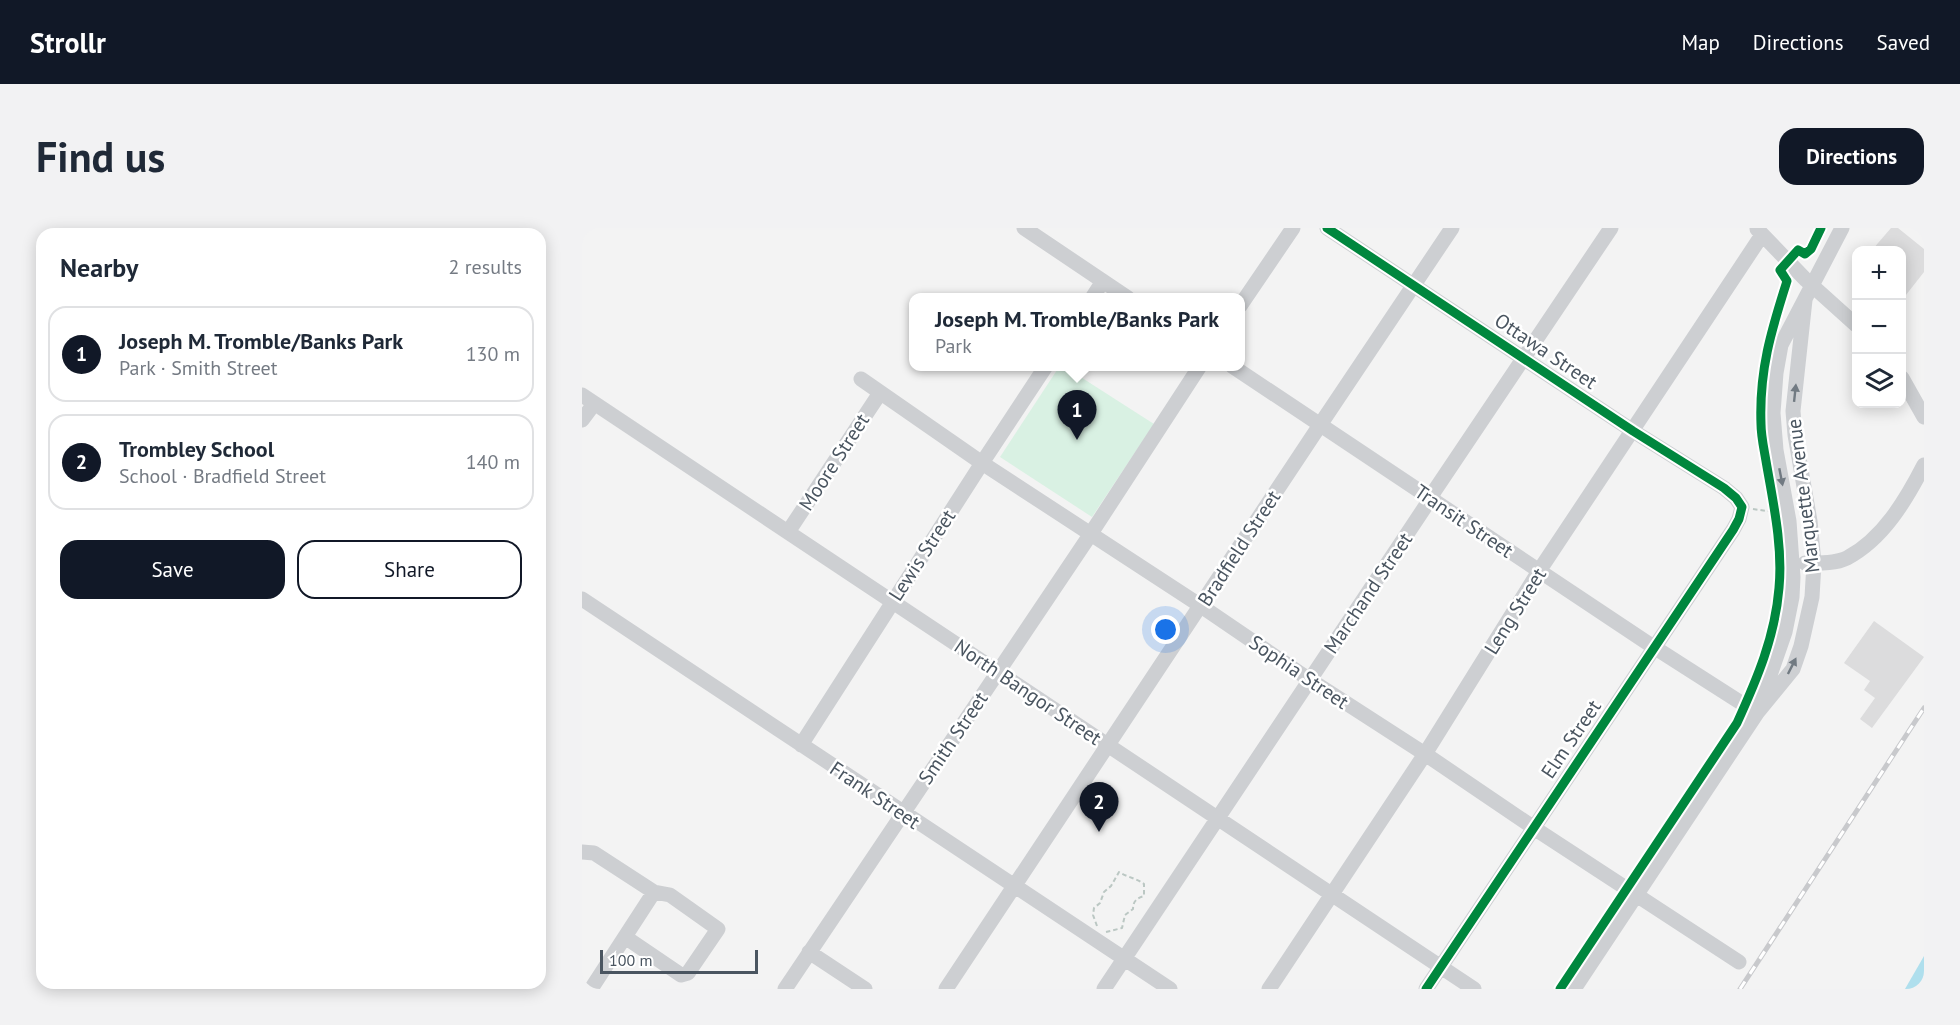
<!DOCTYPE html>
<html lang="en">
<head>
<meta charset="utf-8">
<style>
	:root { --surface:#fff; --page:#f2f2f3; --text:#1f2937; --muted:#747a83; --line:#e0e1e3; --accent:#111827 }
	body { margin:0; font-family:"PT Sans",sans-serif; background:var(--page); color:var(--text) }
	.controls { position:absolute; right:18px; top:18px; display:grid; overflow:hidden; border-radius:12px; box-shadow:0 3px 15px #0003 }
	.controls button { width:54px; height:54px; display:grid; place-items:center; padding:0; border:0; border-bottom:2px solid var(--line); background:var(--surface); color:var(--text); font:30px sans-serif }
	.scale { position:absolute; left:18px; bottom:15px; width:158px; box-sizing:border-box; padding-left:6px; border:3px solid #4a5560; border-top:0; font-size:16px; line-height:21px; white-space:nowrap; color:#4a5560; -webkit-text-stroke:4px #fff; paint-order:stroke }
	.you { position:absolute; left:584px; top:402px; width:21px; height:21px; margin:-15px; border:4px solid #fff; border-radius:50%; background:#1a73e8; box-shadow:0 0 0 9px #1a73e833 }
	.badge { display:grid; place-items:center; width:39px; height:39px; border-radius:50%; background:var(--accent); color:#fff; font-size:20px; font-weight:700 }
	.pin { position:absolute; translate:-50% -50px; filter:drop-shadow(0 2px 3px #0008) }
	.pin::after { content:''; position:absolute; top:32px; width:21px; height:18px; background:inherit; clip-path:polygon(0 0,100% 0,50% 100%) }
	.popup { position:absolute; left:327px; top:65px; width:336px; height:78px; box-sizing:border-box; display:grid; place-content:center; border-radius:12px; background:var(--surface); filter:drop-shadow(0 2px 4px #0005); font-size:20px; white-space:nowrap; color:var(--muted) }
	.popup b { font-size:22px; color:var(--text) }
	.popup::after { content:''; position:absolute; left:50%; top:100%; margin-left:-12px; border:12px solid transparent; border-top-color:var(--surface) }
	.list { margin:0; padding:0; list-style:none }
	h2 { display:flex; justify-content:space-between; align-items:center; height:78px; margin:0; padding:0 24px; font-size:26px }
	h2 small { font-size:20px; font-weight:400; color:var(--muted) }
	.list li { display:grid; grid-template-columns:39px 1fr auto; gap:18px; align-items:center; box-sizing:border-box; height:96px; margin:0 12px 12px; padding:0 12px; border:2px solid var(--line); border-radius:18px }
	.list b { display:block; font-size:22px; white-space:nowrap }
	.list p { margin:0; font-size:20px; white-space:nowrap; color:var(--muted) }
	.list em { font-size:20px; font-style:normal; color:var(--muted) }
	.actions { display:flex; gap:12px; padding:18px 24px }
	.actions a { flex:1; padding:14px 0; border:2px solid var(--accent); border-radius:18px; text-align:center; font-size:21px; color:var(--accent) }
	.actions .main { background:var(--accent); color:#fff }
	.icon { flex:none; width:33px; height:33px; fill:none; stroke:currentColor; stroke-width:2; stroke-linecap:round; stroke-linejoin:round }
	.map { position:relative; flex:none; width:1342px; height:761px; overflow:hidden; border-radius:18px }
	header { display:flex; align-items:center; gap:36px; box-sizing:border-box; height:84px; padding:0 30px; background:var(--accent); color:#fff }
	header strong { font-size:28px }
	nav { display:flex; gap:33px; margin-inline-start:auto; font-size:21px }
	.intro { display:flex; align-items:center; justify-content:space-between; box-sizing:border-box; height:144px; padding:0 36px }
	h1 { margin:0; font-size:42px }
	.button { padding:15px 27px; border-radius:18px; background:var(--accent); color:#fff; font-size:21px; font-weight:700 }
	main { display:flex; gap:36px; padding:0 36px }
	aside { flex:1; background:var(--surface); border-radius:18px; box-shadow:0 3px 15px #0003 }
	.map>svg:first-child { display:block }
	.green { fill:#d9f1e3 }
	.water { fill:#afdfed }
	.building { fill:#dcdcdd }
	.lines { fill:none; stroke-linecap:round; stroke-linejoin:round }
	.path { stroke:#bbc7c3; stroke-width:2; stroke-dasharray:4.5 3; stroke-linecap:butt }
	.minor { stroke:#cdcfd2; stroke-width:15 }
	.rail-casing { stroke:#c8c9cc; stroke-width:5 }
	.rail { stroke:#fff; stroke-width:3; stroke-dasharray:9; stroke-linecap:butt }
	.cycleway-casing { stroke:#fff; stroke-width:13 }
	.cycleway { stroke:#00873e; stroke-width:9 }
	.oneway { fill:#717a82 }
	.labels { text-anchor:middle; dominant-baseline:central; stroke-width:5; stroke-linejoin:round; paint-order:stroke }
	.street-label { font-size:20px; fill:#4a5560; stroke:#fff }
</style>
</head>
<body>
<header>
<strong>Strollr</strong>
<nav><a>Map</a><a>Directions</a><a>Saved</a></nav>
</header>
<div class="intro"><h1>Find us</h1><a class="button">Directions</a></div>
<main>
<aside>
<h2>Nearby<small>2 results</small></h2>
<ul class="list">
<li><span class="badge">1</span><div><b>Joseph M. Tromble/Banks Park</b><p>Park · Smith Street</p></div><em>130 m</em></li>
<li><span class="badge">2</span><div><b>Trombley School</b><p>School · Bradfield Street</p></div><em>140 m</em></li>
</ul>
<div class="actions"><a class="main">Save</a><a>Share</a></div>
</aside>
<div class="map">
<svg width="1342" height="761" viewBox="0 0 1342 761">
	<rect width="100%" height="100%" fill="#f3f3f3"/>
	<path class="green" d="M477,139H483L572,196L510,289L418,229Z"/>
	<path class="water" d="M1342,728V761H1323Z"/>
	<path class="building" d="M1309,0H1316L1342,21V44L1320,72V22H1290Z
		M1292,393L1342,429L1290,500L1278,491L1293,470L1282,462L1288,453L1262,435Z"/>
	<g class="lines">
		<path class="path" d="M1171,281L1192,284
			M515,698L511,687L512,680L518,675L522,664L529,658L537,644C545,649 556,651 562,656V668C555,670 551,673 551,681L543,687L540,700L524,704"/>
		<path class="minor" d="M442,0L546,70
			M745,0L1051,203L1142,260L1154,270L1160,279L1157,291L1151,302L844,761
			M1175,1L1224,52L1274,97
			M510,70L521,53
			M658,78L711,0
			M650,138L1064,414L1175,485
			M1320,150L1342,189
			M279,151L400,235L619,378L716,444L843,526L961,606L1157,734
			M0,167L892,761
			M0,192L12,176
			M206,304L298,165
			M1223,335C1236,335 1253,336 1265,330C1301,311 1324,272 1342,237
			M0,371L588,761
			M1179,473L1203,404L1210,369L1211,349L1207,293L1194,222L1191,185L1194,145L1199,117L1260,0
			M219,517L400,235L464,138
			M0,624L12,625L72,664L88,667L136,701L106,745L99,747L43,709
			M227,724L283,761
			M9,761L72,664
			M203,761L504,313L618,138
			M364,761L744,188L870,0
			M522,761L849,270L853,262L1029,0
			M687,761L843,526L957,343L1180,7
			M992,761L1175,485L1211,441L1219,418L1230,369L1232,335L1228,293L1213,207L1211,183L1223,72"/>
		<g class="rail-casing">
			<path id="rail" d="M1158,761L1342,480"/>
		</g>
		<use href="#rail" class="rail"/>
		<g class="cycleway-casing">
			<path id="cycleway" d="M745,0L1051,203L1142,260L1154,270L1160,279L1157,291L1151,302L844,761
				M978,761L1155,495C1175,451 1193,409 1197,360C1201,318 1191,274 1184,233C1182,221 1179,208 1179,196C1177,143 1189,103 1205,53L1198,42L1216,22L1223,26L1229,21L1239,0"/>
		</g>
		<use href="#cycleway" class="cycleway"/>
	</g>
	<defs><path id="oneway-solid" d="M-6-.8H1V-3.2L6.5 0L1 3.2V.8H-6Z" transform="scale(1.5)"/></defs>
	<g class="oneway">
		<use href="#oneway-solid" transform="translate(1213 165) rotate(-84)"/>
		<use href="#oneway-solid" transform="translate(1199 249) rotate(79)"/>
		<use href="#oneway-solid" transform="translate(1210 438) rotate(-63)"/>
	</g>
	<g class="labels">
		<g class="street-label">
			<text transform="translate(964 123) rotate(34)">Ottawa Street</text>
			<text transform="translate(252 234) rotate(-57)">Moore Street</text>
			<text transform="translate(1221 268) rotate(-97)">Marquette Avenue</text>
			<text transform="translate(882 293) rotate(34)">Transit Street</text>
			<text transform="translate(657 320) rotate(-57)">Bradfield Street</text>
			<text transform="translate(340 327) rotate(-57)">Lewis Street</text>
			<text transform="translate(786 365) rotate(-56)">Marchand Street</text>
			<text transform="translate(933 383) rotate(-58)">Leng Street</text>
			<text transform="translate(717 444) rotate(34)">Sophia Street</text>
			<text transform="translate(446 464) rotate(34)">North Bangor Street</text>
			<text transform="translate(371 510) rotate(-56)">Smith Street</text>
			<text transform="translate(989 511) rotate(-56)">Elm Street</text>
			<text transform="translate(293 567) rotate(34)">Frank Street</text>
		</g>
	</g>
</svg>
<div class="controls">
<button>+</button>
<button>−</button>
<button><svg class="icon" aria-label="layers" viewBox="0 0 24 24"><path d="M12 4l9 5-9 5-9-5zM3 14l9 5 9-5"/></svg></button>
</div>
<div class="scale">100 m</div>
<div class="you"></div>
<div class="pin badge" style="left:495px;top:212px">1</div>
<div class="popup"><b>Joseph M. Tromble/Banks Park</b>Park</div>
<div class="pin badge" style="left:517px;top:604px">2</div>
</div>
</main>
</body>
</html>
